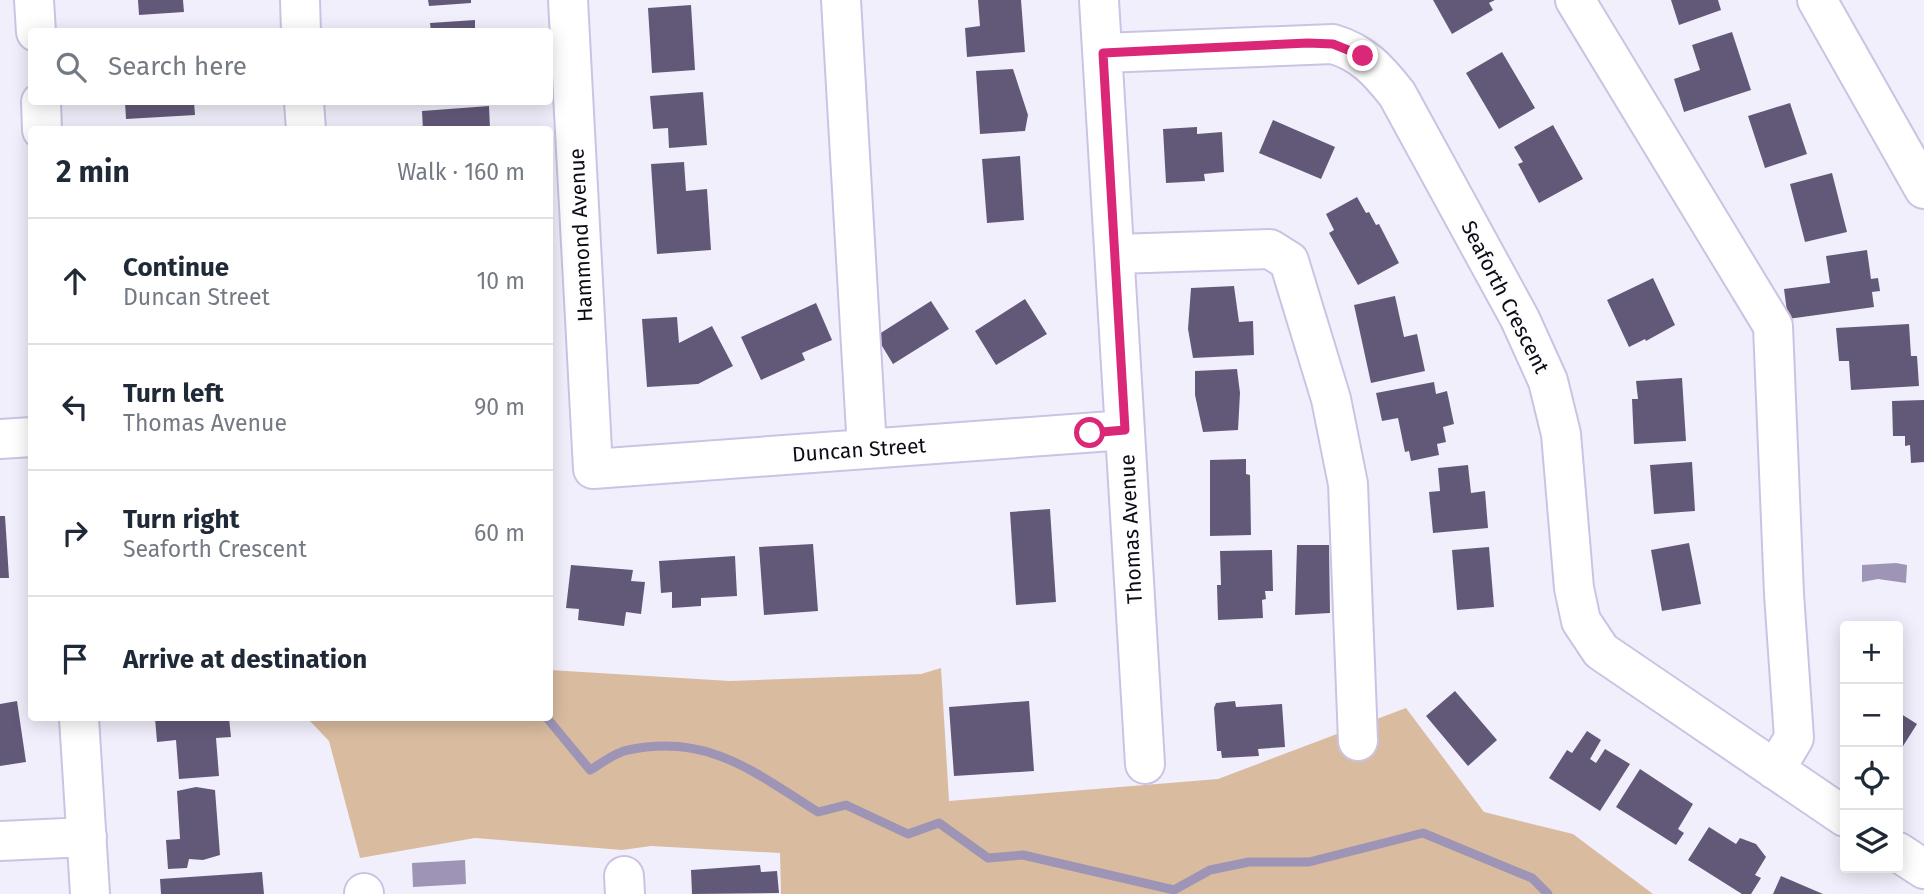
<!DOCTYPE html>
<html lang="en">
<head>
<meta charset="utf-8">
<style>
	:root { --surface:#fff; --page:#f6f6f7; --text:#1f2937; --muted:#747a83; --line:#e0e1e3 }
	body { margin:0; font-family:"Fira Sans",sans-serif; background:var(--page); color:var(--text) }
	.controls { position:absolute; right:21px; bottom:21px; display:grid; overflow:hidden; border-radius:7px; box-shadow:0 4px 18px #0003 }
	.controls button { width:63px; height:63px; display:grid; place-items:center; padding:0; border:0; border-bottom:2px solid var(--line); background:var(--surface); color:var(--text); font:35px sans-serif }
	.stop { position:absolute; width:21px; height:21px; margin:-16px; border:5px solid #db2777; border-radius:50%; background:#fff }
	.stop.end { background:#db2777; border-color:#fff; box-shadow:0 2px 7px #0008 }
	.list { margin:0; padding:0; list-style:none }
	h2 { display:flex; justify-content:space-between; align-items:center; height:91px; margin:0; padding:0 28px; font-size:30px }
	h2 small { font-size:23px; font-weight:400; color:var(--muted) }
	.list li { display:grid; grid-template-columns:46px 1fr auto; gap:21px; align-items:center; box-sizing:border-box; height:126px; padding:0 28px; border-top:2px solid var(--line) }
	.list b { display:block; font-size:26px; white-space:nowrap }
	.list p { margin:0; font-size:23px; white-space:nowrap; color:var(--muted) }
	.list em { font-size:23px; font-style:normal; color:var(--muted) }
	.icon { flex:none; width:38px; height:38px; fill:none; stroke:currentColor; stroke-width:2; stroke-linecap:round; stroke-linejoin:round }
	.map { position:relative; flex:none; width:1924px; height:894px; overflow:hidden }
	.search { position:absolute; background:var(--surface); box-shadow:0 4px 18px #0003; left:28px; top:28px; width:525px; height:77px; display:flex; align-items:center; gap:18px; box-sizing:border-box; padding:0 24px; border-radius:7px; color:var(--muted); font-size:26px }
	.panel { position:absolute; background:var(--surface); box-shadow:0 4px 18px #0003; left:28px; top:126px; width:525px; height:595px; border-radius:7px }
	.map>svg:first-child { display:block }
	.forest { fill:#d9bca0 }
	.water { fill:#9d94b6 }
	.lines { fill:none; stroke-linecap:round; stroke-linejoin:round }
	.stream { stroke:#9d94b6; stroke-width:9 }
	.building { fill:#625979 }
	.minor-casing { stroke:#ccc3e4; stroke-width:42 }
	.minor { stroke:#fff; stroke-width:38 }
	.route { stroke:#db2777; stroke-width:9 }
	.labels { text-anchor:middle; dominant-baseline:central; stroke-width:7; stroke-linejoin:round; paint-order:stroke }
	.street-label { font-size:21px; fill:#0e0b16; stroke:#fefefe }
</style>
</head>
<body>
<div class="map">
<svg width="1924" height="894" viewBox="0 0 1924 894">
	<rect width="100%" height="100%" fill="#f2effc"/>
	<path class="forest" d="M941,668L949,801L1218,779L1406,708L1484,812L1573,834L1653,894H781L780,853L651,846L622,850L475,838L360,858L329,741L307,718H550V670L730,681L921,674Z"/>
	<path class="water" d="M1896,563L1907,565L1906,583L1878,579L1862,582V565Z
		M465,860L466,884L413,887L412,863Z"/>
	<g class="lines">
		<path class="stream" d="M547,718L590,770C601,764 615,752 628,750C708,733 754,772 818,812L846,805L908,834L939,823L988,858L1023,855L1174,890L1210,870L1249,862H1309L1423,833L1532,878L1548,894"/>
	</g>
	<path class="building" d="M138,0H183L184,12L139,15Z
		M428,0H471V3L429,6Z
		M978,0H1021L1025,52L967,57L965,28L980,26Z
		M1433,0H1495L1489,3L1493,10L1452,34Z
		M1671,0H1718L1721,10L1679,25Z
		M691,5L695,70L652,73L648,8Z
		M475,20V32H431L430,23Z
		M1732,32L1751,90L1684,112L1674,79L1700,70L1692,45Z
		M1502,52L1535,108L1499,129L1466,73Z
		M1013,69L1028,115L1025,131L980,134L976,71Z
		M703,92L707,145L669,148L668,128L653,129L650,96Z
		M125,102H194L195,115L126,119Z
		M1790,103L1807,154L1765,168L1748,116Z
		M489,106L490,129L423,130L422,111Z
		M1273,120L1335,147L1321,179L1259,153Z
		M1553,125L1583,179L1539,203L1518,164L1523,162L1514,147Z
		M1197,127V134L1222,132L1224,172L1204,174L1205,181L1166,183L1163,129Z
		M1020,156L1024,220L987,223L982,159Z
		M684,162L686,191L707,189L711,250L657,254L651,164Z
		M1832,173L1847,232L1805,242L1790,184Z
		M1357,197L1366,213L1369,212L1376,225L1379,224L1399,263L1358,285L1329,233L1334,230L1326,214Z
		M1867,250L1871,279L1878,278L1880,291L1872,292L1874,307L1788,319L1784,289L1830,283L1826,256Z
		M1653,278L1675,325L1646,341L1645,339L1629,347L1607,300Z
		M1234,286L1239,322L1253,321L1254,355L1193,358L1188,329L1191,288Z
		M1395,296L1404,337L1417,334L1425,371L1371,383L1354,305Z
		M1025,299L1047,334L996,365L975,331Z
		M931,301L949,329L893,364L876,336Z
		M816,303L832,340L802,353L805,360L761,380L741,337Z
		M677,317L679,343L712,326L733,366L698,384L647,387L642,319Z
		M1909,324L1911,356H1917L1919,386L1851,390L1849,361H1839L1836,328Z
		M1237,369L1240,393L1238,430L1203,432L1195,395V371Z
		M1682,378L1686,441L1634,444L1632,399H1638L1636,381Z
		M1434,382L1436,394L1447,391L1454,424L1443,427L1446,442L1437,444L1439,455L1411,461L1409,451L1405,452L1398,418L1382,421L1376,393Z
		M1924,400V462L1911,463L1910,445L1905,446V436H1893L1892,401Z
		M1246,459V474L1250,475L1251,535L1210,536V460Z
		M1692,462L1695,511L1654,514L1650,465Z
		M1468,465L1471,493L1485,491L1488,528L1433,533L1429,492L1440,491L1438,468Z
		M1050,509L1056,602L1016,605L1010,512Z
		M0,516H5L9,578H0Z
		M1689,543L1701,604L1662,611L1651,550Z
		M813,544L818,611L764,615L759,547Z
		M1297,545H1329L1330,613L1295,615Z
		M1489,547L1494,607L1457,610L1452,550Z
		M1272,550L1273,591H1265L1266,599L1262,600L1263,618L1218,620L1217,585H1221L1220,551Z
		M735,556L737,596L701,598V606L672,608V592L661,593L659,561Z
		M571,565L633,570L631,581L645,582L641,614L626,612L624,626L578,620L579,609L566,608Z
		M1455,691L1497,740L1468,766L1426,716Z
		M17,701L26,762L0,766V704Z
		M1029,701L1034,771L954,776L949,707Z
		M1235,701L1236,707L1282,704L1285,747L1258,749L1259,756L1222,758L1221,751H1217L1214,708L1216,703Z
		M1898,712L1917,724L1898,754Z
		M155,718H229L231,737L216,738L219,776L179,779L176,740L157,742Z
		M1587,731L1601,740L1590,759L1596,763L1605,749L1630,764L1600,811L1549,778L1567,750L1572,753Z
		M1640,769L1693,804L1678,829L1684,833L1676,845L1616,807Z
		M196,787L215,790L220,855L203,860L189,859L187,868L168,869L166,840L180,839L177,791Z
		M1709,827L1736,844L1740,838L1756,844L1766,857L1755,875L1761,878L1751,894H1742L1688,860Z
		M760,865L761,872L777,871L779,893L692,894L691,870Z
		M262,872L264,894H161L160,879Z
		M1781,876L1823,894H1773Z"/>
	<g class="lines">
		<g class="minor-casing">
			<path id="minor" d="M34,0L36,32
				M300,0L301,32
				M568,0L593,469L1125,430
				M841,0L867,449
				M1099,0L1145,764
				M1575,0L1773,326L1784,594L1794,738L1775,770
				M1817,0L1924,189
				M1103,53L1333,44C1363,53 1378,70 1397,94L1520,319L1548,381L1561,434L1574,588L1581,621L1601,651L1845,817
				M41,102L42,130
				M304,102L306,130
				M1116,254L1270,249L1289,261L1331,399L1348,484L1358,741
				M0,439L32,437
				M79,718L90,894
				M0,841L87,837
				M1898,852L1924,869
				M624,876L625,894
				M364,893V894"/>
		</g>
		<use href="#minor" class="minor"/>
	</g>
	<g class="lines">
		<path class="route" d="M1090,433L1125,430L1103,53L1308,43L1333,44L1363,56"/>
	</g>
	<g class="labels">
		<g class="street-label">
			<text transform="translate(581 235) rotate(-93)">Hammond Avenue</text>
			<text transform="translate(1505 297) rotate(63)">Seaforth Crescent</text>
			<text transform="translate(859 450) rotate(-4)">Duncan Street</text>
			<text transform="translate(1131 529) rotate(-93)">Thomas Avenue</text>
		</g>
	</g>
</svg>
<div class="controls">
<button>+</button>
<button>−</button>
<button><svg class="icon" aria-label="locate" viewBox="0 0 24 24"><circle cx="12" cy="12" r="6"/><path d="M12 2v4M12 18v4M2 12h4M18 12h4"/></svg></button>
<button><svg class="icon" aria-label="layers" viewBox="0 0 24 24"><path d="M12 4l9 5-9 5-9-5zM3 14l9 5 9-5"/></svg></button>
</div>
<div class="stop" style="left:1090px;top:433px"></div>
<div class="stop end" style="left:1363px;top:56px"></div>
<div class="search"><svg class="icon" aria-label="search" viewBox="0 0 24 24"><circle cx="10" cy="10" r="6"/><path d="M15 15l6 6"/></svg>Search here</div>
<section class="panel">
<h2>2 min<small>Walk · 160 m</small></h2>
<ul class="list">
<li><svg class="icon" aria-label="ahead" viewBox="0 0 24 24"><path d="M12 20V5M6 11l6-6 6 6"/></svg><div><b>Continue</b><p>Duncan Street</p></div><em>10 m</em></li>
<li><svg class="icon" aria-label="left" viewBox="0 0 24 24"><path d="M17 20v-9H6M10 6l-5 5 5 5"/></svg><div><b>Turn left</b><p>Thomas Avenue</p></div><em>90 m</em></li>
<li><svg class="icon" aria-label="right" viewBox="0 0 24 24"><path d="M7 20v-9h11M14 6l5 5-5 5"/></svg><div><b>Turn right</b><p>Seaforth Crescent</p></div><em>60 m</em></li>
<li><svg class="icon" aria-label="arrive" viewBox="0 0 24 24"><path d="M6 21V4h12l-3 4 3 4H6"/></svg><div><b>Arrive at destination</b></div></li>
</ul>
</section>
</div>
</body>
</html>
